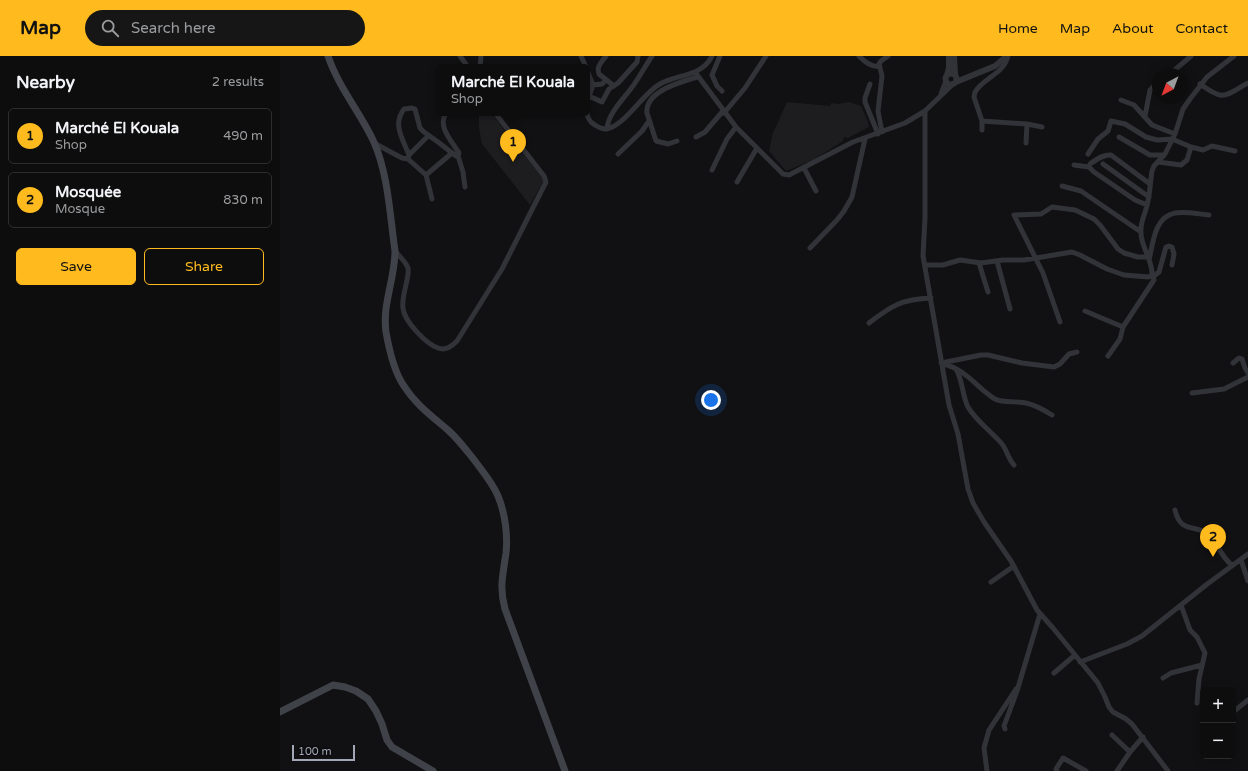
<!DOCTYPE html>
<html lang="en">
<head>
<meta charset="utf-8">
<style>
	:root { --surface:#0d0d0e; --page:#161617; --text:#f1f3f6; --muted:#9a9c9e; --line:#2d2d2e; --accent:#ffbb1e }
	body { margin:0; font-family:"Varela Round",sans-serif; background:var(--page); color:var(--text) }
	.controls { position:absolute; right:12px; bottom:12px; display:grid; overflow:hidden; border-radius:6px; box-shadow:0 2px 10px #0003 }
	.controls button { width:36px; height:36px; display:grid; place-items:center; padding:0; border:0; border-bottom:1px solid var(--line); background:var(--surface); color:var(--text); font:20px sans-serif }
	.compass { position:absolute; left:872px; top:12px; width:36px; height:36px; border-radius:50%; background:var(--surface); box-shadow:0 2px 10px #0003; rotate:221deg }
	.scale { position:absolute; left:12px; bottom:10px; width:63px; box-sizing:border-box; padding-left:4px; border:2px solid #a1a7b5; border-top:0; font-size:11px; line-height:14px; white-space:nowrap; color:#a1a7b5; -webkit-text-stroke:3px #0c0c0e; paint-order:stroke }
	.you { position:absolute; left:431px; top:344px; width:14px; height:14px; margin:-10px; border:3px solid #fff; border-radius:50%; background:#1a73e8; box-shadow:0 0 0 6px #1a73e833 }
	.badge { display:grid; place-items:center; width:26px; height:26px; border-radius:50%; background:var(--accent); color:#111; font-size:13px; font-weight:700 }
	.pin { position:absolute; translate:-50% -33px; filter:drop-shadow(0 1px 2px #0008) }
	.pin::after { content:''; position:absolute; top:21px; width:14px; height:12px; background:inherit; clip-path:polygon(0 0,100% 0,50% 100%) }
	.popup { position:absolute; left:156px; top:8px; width:154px; height:52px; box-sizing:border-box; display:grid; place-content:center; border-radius:6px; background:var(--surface); filter:drop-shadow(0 1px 3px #0005); font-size:13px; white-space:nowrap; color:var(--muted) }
	.popup b { font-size:15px; color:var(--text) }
	.popup::after { content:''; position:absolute; left:50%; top:100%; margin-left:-8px; border:8px solid transparent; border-top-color:var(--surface) }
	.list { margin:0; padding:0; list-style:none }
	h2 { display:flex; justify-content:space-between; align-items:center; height:52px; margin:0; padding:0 16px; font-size:17px }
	h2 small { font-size:13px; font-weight:400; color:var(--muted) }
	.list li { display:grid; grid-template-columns:26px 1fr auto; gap:12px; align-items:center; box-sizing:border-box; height:56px; margin:0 8px 8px; padding:0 8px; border:1px solid var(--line); border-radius:6px }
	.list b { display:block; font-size:15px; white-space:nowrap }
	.list p { margin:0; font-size:13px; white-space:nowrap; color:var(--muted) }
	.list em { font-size:13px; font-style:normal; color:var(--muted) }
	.actions { display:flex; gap:8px; padding:12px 16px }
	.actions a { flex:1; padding:9px 0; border:1px solid var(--accent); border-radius:6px; text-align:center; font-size:14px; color:var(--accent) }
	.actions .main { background:var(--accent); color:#111 }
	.icon { flex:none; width:22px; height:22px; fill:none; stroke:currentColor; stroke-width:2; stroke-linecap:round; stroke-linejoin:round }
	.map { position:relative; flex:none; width:968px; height:715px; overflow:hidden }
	header { display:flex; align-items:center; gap:24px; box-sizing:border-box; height:56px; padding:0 20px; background:var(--accent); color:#111 }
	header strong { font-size:19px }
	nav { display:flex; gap:22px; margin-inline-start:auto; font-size:14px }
	.search { width:280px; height:36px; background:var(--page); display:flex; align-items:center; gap:10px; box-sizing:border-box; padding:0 14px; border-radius:22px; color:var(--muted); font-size:15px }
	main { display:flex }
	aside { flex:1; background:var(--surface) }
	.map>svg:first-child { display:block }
	.built { fill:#1d1d20 }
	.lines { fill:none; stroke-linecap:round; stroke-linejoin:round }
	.minor { stroke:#323338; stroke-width:5 }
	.tertiary { stroke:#323338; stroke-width:6 }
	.secondary { stroke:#404249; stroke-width:7 }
</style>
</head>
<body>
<header>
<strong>Map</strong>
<div class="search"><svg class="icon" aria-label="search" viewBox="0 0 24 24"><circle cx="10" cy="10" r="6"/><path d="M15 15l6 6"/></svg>Search here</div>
<nav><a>Home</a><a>Map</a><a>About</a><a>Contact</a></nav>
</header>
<main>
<aside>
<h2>Nearby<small>2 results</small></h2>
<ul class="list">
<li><span class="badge">1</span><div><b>Marché El Kouala</b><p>Shop</p></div><em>490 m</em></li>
<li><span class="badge">2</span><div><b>Mosquée</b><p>Mosque</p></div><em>830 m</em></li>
</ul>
<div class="actions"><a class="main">Save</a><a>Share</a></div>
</aside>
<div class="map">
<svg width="968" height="715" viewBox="0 0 968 715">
	<rect width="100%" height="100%" fill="#111113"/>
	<path class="built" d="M507,46L550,50L551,47L558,48L569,46L581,50L588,66L589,71L568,82L566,81L563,82V85L533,104L506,115L489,95L493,77Z
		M199,57H211L264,124L250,149L202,88L199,72Z"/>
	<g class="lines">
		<path class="minor" d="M180,0L188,11
			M301,0L306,11
			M326,0C322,6 316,10 319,18L334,30
			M440,0L432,19L437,30L442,35
			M579,0C586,7 590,10 600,11
			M200,11L201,0
			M307,14L313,29L307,46
			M415,16L456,71L503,118L509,119L573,86L625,67L645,55L673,28
			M890,18L911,0
			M590,28L585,42V46L598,78
			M920,28C945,46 944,40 968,27
			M313,29L322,28L326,24
			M661,38L666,25
			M309,40L322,46L329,33L338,27L357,6L358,0
			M841,44L854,49L872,69L895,78
			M645,55V162L643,200L669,349L678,378L688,433L693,447L704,466L731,505L757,554L773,572L818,627L825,641L829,651L833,656L846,663L852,668L888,715
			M307,57C307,62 311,67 315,69C318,71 323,73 326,73C344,71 363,37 380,28C397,18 422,21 432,0
			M444,57L465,32L486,0
			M865,60L870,34L878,26
			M702,65L747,68L762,71
			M327,73C328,56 346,41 355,27C361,18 366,9 372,0
			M702,74V65L694,41L695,36C703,22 724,18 728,0
			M602,76L598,55L602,20L599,8L601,5L608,0
			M416,81L425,76L443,55
			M839,81L870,99H884
			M397,85L388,88L376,85L367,57C365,35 401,26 417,21
			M94,87L122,102L128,103L129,99C123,83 112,69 124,53L132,52L135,53L140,72L144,76L158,86L176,100H178L179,97C172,85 157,71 166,57
			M746,87L747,68
			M338,98L362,75L369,65
			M808,98L818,83L828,75L831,65L845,68L866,81L877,84L892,83L911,91L923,94L932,90L955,95
			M129,99L148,80
			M178,100L183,116L185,131
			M128,103L146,119L152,143
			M878,106L901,109L907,104L911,91
			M823,108L869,141
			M794,109L809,111
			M524,112L536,135
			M432,114L447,83L456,71
			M146,119L172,97
			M457,126L477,92
			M782,130L801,135L861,176
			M867,149L855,144L814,116L809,111L810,108C816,104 823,98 831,99L870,128
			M530,192L557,164L564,155L572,141L585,83
			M115,195C119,200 126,206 128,212C130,221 121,240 123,252C124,265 146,288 158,292C166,295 172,290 177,285L222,213L266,126L264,120L215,57
			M869,204C873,188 874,161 895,157C905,155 918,158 929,159
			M717,205L730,253
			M699,207L708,236
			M645,209H663L680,204L701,207L723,204H744L792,196L800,199L827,213L844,219L869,221L872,219C873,205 861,191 861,177C860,167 864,161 866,153C870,141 870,127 872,115L874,110L885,98L895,78L903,53L910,43L927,21L954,0
			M874,220L879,216L886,191L889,190L892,191L894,198L892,209
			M805,255L843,271
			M780,266L763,217L734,159L761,158L772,151L795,154L814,163L820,169L838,193L844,197L858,201H867
			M589,267C611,250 622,243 651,242
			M828,300L840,283L843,271L872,227L874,224L872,219
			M661,307L701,299H708L742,307L774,311L780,308L789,298L797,296
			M953,307L959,302L962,303L965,312L968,317
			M663,308C686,313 697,332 715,343C722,347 738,345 746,347C755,349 764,354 772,359
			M676,313C683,325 682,339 688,351C696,365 712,376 722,388C727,394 728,403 734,409
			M912,337L944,333L968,321
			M895,454C900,476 912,469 928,477L945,502L952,510
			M961,504L968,525
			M711,526L734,510
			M901,549L910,574L917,581L925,597L919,623L917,647
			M800,606L847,588L862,580L926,529L968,498
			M774,617L795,599
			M883,622L891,617L922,609
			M953,656L968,644
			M725,673L724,670L737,635L760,558
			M832,679L850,696
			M707,715L704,692L709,674L736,633
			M777,715L776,713L783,702L806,715
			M837,715L850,696L863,681"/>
		<path class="tertiary" d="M674,0L675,18
			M665.5 23a5.5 5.5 0 1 1 11 0a5.5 5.5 0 1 1-11 0Z
			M667,19L669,12V0
			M676,26L715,10L727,0"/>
		<path class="secondary" d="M48,0C58,30 79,55 93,84C108,116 110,160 115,195C115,223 102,248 106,276C109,293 114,316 124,330C136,349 153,361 169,375C179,384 186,394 195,405C203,416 212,426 218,440C225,457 228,479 226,497C223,519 219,531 225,553L285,715
			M0,656L53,629L65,631L76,635L88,643L96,655L102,668L107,684L112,691L153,715"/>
	</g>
</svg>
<div class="controls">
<button>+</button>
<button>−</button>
</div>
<svg class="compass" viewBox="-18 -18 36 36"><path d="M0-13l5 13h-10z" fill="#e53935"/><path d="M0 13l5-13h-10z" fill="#9a9c9e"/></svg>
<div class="scale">100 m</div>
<div class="you"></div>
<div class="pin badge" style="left:233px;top:106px">1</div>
<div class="popup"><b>Marché El Kouala</b>Shop</div>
<div class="pin badge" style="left:933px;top:501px">2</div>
</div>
</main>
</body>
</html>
